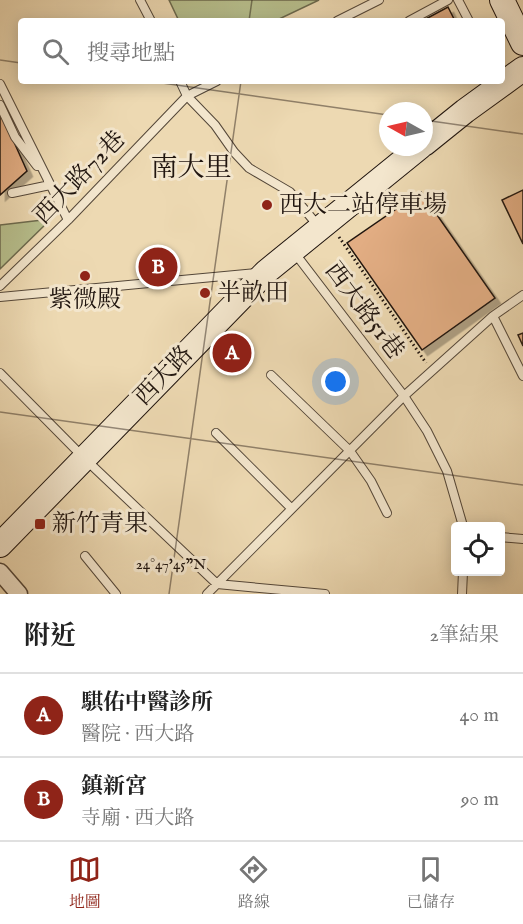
<!DOCTYPE html>
<html lang="zh-TW">
<head>
<meta charset="utf-8">
<style>
	:root { --surface:#fff; --page:#f2f2f2; --text:#222; --muted:#767676; --line:#e0e0e0; --accent:#8f2418 }
	body { margin:0; font-family:"IM FELL English","Noto Serif TC",serif; background:var(--page); color:var(--text) }
	.controls { position:absolute; right:18px; bottom:18px; display:grid; overflow:hidden; border-radius:6px; box-shadow:0 3px 15px #0003 }
	.controls button { width:54px; height:54px; display:grid; place-items:center; padding:0; border:0; border-bottom:2px solid var(--line); background:var(--surface); color:var(--text); font:30px sans-serif }
	.compass { position:absolute; left:379px; top:102px; width:54px; height:54px; border-radius:50%; background:var(--surface); box-shadow:0 3px 15px #0003; rotate:278deg }
	.you { position:absolute; left:336px; top:382px; width:21px; height:21px; margin:-15px; border:4px solid #fff; border-radius:50%; background:#1a73e8; box-shadow:0 0 0 9px #1a73e833 }
	.badge { display:grid; place-items:center; width:39px; height:39px; border-radius:50%; background:var(--accent); color:#fff; font-size:20px; font-weight:700 }
	.pin { position:absolute; translate:-50% -50%; border:3px solid #fff; box-shadow:0 2px 6px #0006 }
	.list { margin:0; padding:0; list-style:none }
	h2 { display:flex; justify-content:space-between; align-items:center; height:78px; margin:0; padding:0 24px; font-size:26px }
	h2 small { font-size:20px; font-weight:400; color:var(--muted) }
	.list li { display:grid; grid-template-columns:39px 1fr auto; gap:18px; align-items:center; box-sizing:border-box; height:84px; padding:0 24px; border-top:2px solid var(--line) }
	.list b { display:block; font-size:22px; white-space:nowrap }
	.list p { margin:0; font-size:20px; white-space:nowrap; color:var(--muted) }
	.list em { font-size:20px; font-style:normal; color:var(--muted) }
	.icon { flex:none; width:33px; height:33px; fill:none; stroke:currentColor; stroke-width:2; stroke-linecap:round; stroke-linejoin:round }
	.map { position:relative; flex:none; width:523px; height:594px; overflow:hidden }
	.search { position:absolute; background:var(--surface); box-shadow:0 3px 15px #0003; left:18px; right:18px; top:18px; height:66px; display:flex; align-items:center; gap:15px; box-sizing:border-box; padding:0 21px; border-radius:6px; color:var(--muted); font-size:22px }
	.sheet { height:246px; background:var(--surface) }
	nav { display:flex; justify-content:space-around; align-items:center; box-sizing:border-box; height:84px; border-top:2px solid var(--line); background:var(--surface); font-size:16px; color:var(--muted) }
	nav a { display:grid; justify-items:center; gap:3px }
	nav .on { color:var(--accent) }
	.map>svg:first-child { display:block }
	.green { fill:#b7bf8d; stroke:#6c6a4e; stroke-width:1.5 }
	.building { fill:#e2ad83; stroke:#20150f; stroke-width:1.5; filter:url(#shadow) }
	.lines { fill:none; stroke-linecap:round; stroke-linejoin:round }
	.lane-casing { stroke:#534638; stroke-width:10 }
	.street-casing { stroke:#534638; stroke-width:19 }
	.secondary-casing { stroke:#20150f; stroke-width:26 }
	.path { stroke:#20150f; stroke-width:3; stroke-dasharray:1.5 3; stroke-linecap:butt }
	.lane { stroke:#f3e6cd; stroke-width:8 }
	.street { stroke:#f3e6cd; stroke-width:16 }
	.secondary { stroke:#f3e6cd; stroke-width:24 }
	.ticks { fill:none; stroke:#20150f; stroke-width:1.5; stroke-opacity:0.45 }
	.poi-dot { fill:#8f2418; stroke:#f3e6cd; stroke-width:2 }
	.labels { text-anchor:middle; dominant-baseline:central; stroke-width:6; stroke-linejoin:round; paint-order:stroke }
	.street-label { font-size:24px; fill:#20150f; stroke:#f3e6cd }
	.poi-label { font-size:24px; fill:#20150f; stroke:#f3e6cd; text-anchor:start }
	.quarter-label { font-size:27px; fill:#20150f; stroke:#f3e6cd }
	.ticks-label { font-size:15px; text-anchor:middle; fill:#20150f; stroke:#f3e6cd; stroke-width:6; stroke-linejoin:round; paint-order:stroke }
</style>
</head>
<body>
<div class="map">
<svg width="523" height="594" viewBox="0 0 523 594">
	<defs>
		<filter id="shadow"><feDropShadow dx="5.5" dy="5.5" stdDeviation="0" flood-color="#0004"/></filter>
	</defs>
	<rect width="100%" height="100%" fill="#edd9b2"/>
	<filter id="stains"><feTurbulence type="fractalNoise" baseFrequency=".00333" numOctaves="4"/><feColorMatrix values="0 0 0 0 .2 0 0 0 0 .09 0 0 0 0 .02 0 0 0 .5 -.17"/></filter>
	<radialGradient id="worn" r=".72"><stop offset=".6" stop-color="#630" stop-opacity="0"/><stop offset="1" stop-color="#630" stop-opacity=".3"/></radialGradient>
	<path class="green" d="M169,0H319L275,21H179Z
		M51,219L0,269V225Z"/>
	<path class="building" d="M448,7L455,21H422Z
		M0,111L27,171L0,195Z
		M523,190V244L502,200Z
		M421,192L495,298L422,350L347,243Z
		M523,333V346L518,335Z"/>
	<g class="lines">
		<g class="lane-casing">
			<path id="lane" d="M140,0L151,21
				M458,0L469,21
				M337,21L379,0
				M409,21L448,0
				M180,81L187,96L215,125L234,152L249,168L290,192L319,227
				M0,84L68,220
				M0,105L15,137L37,166
				M12,193L50,185L48,181
				M294,252L404,396L427,431L447,471L463,526
				M0,286L68,220L187,96L217,81
				M0,297L257,273
				M493,316L523,376
				M0,373L84,458L217,584L325,594
				M271,375L350,451L371,481L387,513
				M216,433L291,508
				M500,537L523,539
				M85,556L116,594
				M207,594L404,396L493,316L523,295
				M462,594L463,572"/>
		</g>
		<g class="street-casing">
			<path id="street" d="M0,572L19,594"/>
		</g>
		<g class="secondary-casing">
			<path id="secondary" d="M502,0L523,43
				M424,144L465,111L523,69
				M0,545L266,272L420,147"/>
		</g>
		<path class="path" d="M339,237L426,363"/>
		<use href="#lane" class="lane"/>
		<use href="#street" class="street"/>
		<use href="#secondary" class="secondary"/>
	</g>
	<path class="ticks" d="M249,21L252,0M0,60L21,63M148,81L388,115M424,120L523,134M0,412L523,485M169,594L241,81"/>
	<g class="poi-dot">
		<circle cx="267" cy="205" r="6"/>
		<circle cx="85" cy="276" r="6"/>
		<circle cx="205" cy="293" r="6"/>
		<rect x="34" y="518" width="12" height="12" rx="3"/>
	</g>
	<g class="labels">
		<g class="street-label">
			<text transform="translate(80 178) rotate(-46)">西大路72巷</text>
			<text transform="translate(364 311) rotate(53)">西大路51巷</text>
			<text transform="translate(164 376) rotate(-46)">西大路</text>
		</g>
		<g class="poi-label">
			<text x="279" y="205">西大二站停車場</text>
			<text x="217" y="293">半畝田</text>
			<text x="85" y="300" text-anchor="middle">紫微殿</text>
			<text x="52" y="524">新竹青果</text>
		</g>
		<g class="quarter-label">
			<text x="191" y="169">南大里</text>
		</g>
	</g>
	<g class="ticks-label">
		<text x="171" y="569">24°47'45"N</text>
	</g>
	<rect width="100%" height="100%" filter="url(#stains)"/>
	<rect width="100%" height="100%" fill="url(#worn)"/>
</svg>
<div class="controls">
<button><svg class="icon" aria-label="locate" viewBox="0 0 24 24"><circle cx="12" cy="12" r="6"/><path d="M12 2v4M12 18v4M2 12h4M18 12h4"/></svg></button>
</div>
<svg class="compass" viewBox="-18 -18 36 36"><path d="M0-13l5 13h-10z" fill="#e53935"/><path d="M0 13l5-13h-10z" fill="#767676"/></svg>
<div class="you"></div>
<div class="pin badge" style="left:232px;top:353px">A</div>
<div class="pin badge" style="left:158px;top:267px">B</div>
<div class="search"><svg class="icon" aria-label="search" viewBox="0 0 24 24"><circle cx="10" cy="10" r="6"/><path d="M15 15l6 6"/></svg>搜尋地點</div>
</div>
<section class="sheet">
<h2>附近<small>2筆結果</small></h2>
<ul class="list">
<li><span class="badge">A</span><div><b>騏佑中醫診所</b><p>醫院 · 西大路</p></div><em>40 m</em></li>
<li><span class="badge">B</span><div><b>鎮新宮</b><p>寺廟 · 西大路</p></div><em>90 m</em></li>
</ul>
</section>
<nav>
<a class="on"><svg class="icon" aria-label="map" viewBox="0 0 24 24"><path d="M3 6l6-2 6 2 6-2v14l-6 2-6-2-6 2zM9 4v14M15 6v14"/></svg>地圖</a>
<a><svg class="icon" aria-label="directions" viewBox="0 0 24 24"><path d="M12 3l9 9-9 9-9-9zM9 14v-3h6M13 9l2 2-2 2"/></svg>路線</a>
<a><svg class="icon" aria-label="saved" viewBox="0 0 24 24"><path d="M7 4h10v16l-5-4-5 4z"/></svg>已儲存</a>
</nav>
</body>
</html>
